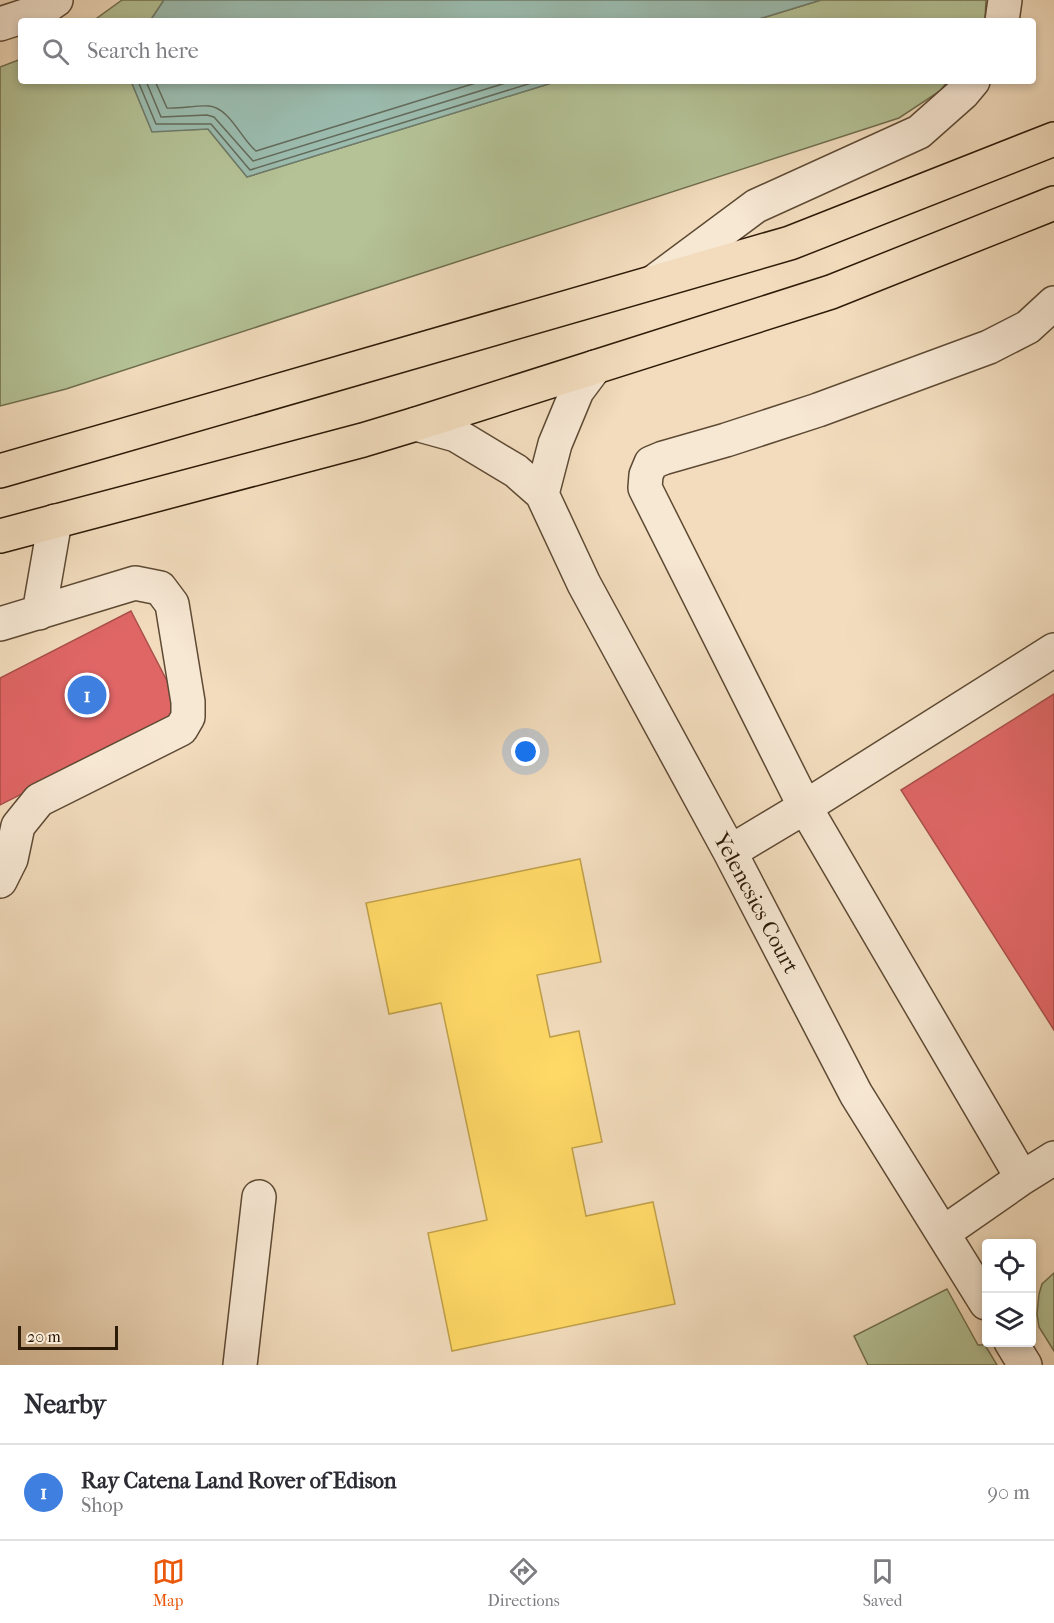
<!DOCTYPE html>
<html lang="en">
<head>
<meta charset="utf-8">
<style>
	:root { --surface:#fff; --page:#f7f7f7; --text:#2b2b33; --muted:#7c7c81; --line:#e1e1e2; --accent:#ea580c }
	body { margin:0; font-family:"IM FELL French Canon",serif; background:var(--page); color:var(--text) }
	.controls { position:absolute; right:18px; bottom:18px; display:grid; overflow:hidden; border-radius:6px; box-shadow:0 3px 9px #0003 }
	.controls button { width:54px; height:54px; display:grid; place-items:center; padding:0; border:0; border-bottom:2px solid var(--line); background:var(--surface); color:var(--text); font:30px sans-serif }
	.scale { position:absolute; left:18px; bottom:15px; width:100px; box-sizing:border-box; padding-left:6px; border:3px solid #2d1a07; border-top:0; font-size:16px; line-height:21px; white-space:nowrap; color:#2d1a07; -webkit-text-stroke:4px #f7e8d4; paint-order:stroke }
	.you { position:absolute; left:526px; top:752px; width:21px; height:21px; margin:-15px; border:4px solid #fff; border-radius:50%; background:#1a73e8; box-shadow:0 0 0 9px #1a73e833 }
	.badge { display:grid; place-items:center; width:39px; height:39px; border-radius:50%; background:var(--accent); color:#fff; font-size:20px; font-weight:700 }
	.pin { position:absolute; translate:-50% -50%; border:3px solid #fff; box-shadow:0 2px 6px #0006 }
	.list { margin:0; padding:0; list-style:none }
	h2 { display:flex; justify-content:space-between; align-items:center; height:78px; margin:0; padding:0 24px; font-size:26px }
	h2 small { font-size:20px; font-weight:400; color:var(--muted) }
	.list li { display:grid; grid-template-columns:39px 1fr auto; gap:18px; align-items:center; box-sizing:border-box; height:96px; padding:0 24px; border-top:2px solid var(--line) }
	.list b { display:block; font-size:22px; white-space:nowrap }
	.list p { margin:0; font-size:20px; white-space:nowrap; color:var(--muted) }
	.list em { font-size:20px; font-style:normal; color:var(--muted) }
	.icon { flex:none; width:33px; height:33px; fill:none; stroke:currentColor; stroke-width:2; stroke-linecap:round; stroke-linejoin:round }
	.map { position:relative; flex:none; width:1054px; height:1365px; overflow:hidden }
	.search { position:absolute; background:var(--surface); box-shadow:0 3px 9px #0003; left:18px; right:18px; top:18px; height:66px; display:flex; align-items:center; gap:15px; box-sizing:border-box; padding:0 21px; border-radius:6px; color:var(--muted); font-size:22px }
	.sheet { height:174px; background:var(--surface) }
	nav { display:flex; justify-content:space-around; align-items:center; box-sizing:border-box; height:84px; border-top:2px solid var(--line); background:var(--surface); font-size:16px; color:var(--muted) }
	nav a { display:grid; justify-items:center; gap:3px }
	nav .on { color:var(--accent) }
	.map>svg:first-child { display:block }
	.green { fill:#b4c296; stroke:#706e4e; stroke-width:1.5 }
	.water { fill:#9bbcaf; stroke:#6f7b6c; stroke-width:1.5 }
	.homes { fill:#ffd966; stroke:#c0a04a; stroke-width:1.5 }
	.shops { fill:#e06666; stroke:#aa4f4a; stroke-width:1.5 }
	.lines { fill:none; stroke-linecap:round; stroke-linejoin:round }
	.shore { stroke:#646b5b; stroke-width:1.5 }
	.minor-casing { stroke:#5e4a34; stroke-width:36 }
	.highway-casing { stroke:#2d1a07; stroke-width:36 }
	.minor { stroke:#f7e8d4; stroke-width:33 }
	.highway { stroke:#f2dcbd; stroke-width:33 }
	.labels { text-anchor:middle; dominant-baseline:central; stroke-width:6; stroke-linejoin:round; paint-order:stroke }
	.street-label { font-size:22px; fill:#2d1a07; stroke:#f7e8d4 }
</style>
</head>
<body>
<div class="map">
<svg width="1054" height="1365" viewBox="0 0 1054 1365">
	<rect width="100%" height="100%" fill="#f2dcbd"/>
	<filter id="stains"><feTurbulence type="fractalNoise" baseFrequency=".00333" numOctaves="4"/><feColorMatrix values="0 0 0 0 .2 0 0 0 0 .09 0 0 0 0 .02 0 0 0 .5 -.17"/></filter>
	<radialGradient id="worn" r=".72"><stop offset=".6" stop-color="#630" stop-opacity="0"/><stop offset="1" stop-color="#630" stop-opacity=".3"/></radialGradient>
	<path class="green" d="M122,0H164L150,21H93Z
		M821,0H986L985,20L984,21H753Z
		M21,59V81H131L152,131L208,129L247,177L558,81H948L940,91L899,118L66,389L0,406V67Z
		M1054,1273V1351L1039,1327L1037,1314L1039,1294L1042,1284Z
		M947,1289L978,1345H985L997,1365H868L854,1336Z"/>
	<path class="water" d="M164,0H821L752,21H150Z
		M131,81H558L247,177L208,129L152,132Z"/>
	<path class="homes" d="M580,859L601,962L537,975L550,1037L579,1031L602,1142L572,1148L586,1216L653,1202L675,1304L452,1351L428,1233L487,1220L441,1003L389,1014L366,903Z"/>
	<path class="shops" d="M131,611L183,712L0,805V678Z
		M1054,694V1030L901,790Z"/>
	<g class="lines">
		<path class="shore" d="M138,81L156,124H211L250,170L538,81
			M146,81L161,117L207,115L214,117L253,161L512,81
			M155,81L167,108C181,109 195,105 209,106C230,108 241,139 256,151L482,81"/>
		<g class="minor-casing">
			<path id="minor" d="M1002,21L1005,0
				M0,24L40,11L56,0
				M655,281L756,206L919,132L963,93L973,81
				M1054,303L1028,327L989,347L818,410L726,440L663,458L651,463L646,475L645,488L805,807L1022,1178L1054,1158
				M416,424L456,435L516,471L542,494L555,444L577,391L595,367
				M542,494L584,584L730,852L856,1094L986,1303
				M39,613L55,521
				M0,624L135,583L160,588L172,604L188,702V717L181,729L39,800L18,826L11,859L0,881
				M730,852L805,807L1054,650
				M943,1233L1022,1178
				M1011,1342L1025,1365
				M240,1365L259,1197"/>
		</g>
		<g class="highway-casing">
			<path id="highway" d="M0,471L790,243L1054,139
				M0,536L363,440L416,424L831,292L1054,203"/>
		</g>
		<use href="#minor" class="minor"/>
		<use href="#highway" class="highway"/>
	</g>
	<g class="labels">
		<g class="street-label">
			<text transform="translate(756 903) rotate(62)">Yelencsics Court</text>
		</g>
	</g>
	<rect width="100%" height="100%" filter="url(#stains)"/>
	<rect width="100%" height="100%" fill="url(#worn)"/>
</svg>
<div class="controls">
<button><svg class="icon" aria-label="locate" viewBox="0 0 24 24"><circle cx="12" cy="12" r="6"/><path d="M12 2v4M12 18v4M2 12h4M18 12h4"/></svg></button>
<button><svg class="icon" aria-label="layers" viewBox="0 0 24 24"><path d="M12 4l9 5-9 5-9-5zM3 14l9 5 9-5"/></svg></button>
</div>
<div class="scale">20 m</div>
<div class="you"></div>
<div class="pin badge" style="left:87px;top:695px;background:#3f7fe0">1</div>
<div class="search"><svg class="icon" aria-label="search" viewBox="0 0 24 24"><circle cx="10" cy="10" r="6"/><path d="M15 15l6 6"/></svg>Search here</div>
</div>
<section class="sheet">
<h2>Nearby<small></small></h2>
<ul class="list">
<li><span class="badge" style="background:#3f7fe0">1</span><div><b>Ray Catena Land Rover of Edison</b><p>Shop</p></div><em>90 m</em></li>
</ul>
</section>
<nav>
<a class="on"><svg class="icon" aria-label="map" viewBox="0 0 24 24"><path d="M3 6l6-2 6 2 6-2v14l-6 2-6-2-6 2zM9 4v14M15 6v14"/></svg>Map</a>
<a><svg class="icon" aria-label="directions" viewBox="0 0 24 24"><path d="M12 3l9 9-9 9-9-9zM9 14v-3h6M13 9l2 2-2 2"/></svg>Directions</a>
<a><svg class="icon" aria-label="saved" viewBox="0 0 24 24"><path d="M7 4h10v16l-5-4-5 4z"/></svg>Saved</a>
</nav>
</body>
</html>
